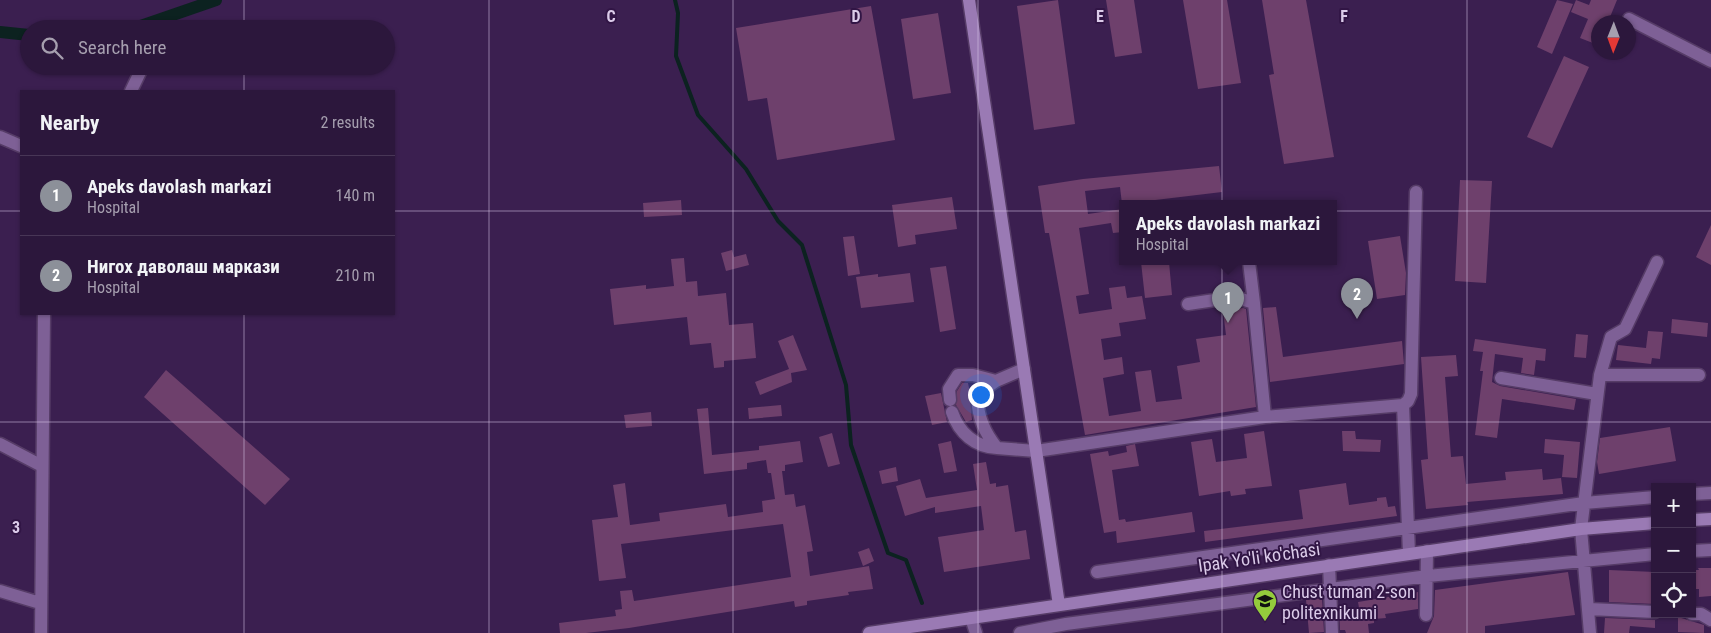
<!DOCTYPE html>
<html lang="en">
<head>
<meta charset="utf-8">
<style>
	:root { --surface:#2c173c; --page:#342043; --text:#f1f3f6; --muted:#a69faf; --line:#483656; --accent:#8c9099 }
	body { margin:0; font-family:"Roboto Condensed",sans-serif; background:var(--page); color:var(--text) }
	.controls { position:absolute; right:15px; bottom:15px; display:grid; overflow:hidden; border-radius:0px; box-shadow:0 1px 4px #0004 }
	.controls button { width:45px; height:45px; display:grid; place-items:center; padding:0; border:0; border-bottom:1px solid var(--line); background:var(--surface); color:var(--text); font:25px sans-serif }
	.compass { position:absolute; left:1591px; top:15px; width:45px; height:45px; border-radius:50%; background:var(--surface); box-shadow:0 1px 4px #0004; rotate:181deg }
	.you { position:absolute; left:980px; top:394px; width:18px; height:18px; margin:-12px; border:4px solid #fff; border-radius:50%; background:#1a73e8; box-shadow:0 0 0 8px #1a73e833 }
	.badge { display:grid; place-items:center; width:32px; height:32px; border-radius:50%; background:var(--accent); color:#fff; font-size:16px; font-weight:700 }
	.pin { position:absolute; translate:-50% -41px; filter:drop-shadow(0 1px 2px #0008) }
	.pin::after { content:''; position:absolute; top:26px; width:18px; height:15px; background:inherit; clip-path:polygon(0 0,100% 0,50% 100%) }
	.popup { position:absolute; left:1119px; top:200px; width:218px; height:65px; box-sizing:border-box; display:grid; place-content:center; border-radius:0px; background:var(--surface); filter:drop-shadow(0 1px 4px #0005); font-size:16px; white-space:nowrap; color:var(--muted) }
	.popup b { font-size:19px; color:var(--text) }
	.popup::after { content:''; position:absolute; left:50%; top:100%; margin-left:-10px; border:10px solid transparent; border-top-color:var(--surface) }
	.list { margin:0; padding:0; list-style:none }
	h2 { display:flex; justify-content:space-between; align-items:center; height:65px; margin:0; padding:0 20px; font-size:21px }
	h2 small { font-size:16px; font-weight:400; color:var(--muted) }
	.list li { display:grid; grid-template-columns:32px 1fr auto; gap:15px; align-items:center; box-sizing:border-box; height:80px; padding:0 20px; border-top:1px solid var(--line) }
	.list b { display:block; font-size:19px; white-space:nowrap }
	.list p { margin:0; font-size:16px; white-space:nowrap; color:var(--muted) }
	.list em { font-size:16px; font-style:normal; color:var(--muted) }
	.icon { flex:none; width:28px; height:28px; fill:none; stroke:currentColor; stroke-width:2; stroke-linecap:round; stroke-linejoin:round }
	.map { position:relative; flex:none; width:1711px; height:633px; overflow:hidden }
	.search { position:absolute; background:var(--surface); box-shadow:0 1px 4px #0004; left:20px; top:20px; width:375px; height:55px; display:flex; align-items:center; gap:12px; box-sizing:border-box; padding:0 18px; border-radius:28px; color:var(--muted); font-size:19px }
	.panel { position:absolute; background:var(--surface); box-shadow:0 1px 4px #0004; left:20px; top:90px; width:375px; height:225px; border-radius:0px }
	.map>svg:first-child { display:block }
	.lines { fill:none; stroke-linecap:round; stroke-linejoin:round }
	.stream { stroke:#0c2220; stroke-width:4 }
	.canal { stroke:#0c2220; stroke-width:12 }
	.building { fill:#6e406c }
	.minor-casing { stroke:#563c67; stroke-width:15 }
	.major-casing { stroke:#563c67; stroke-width:15 }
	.minor { stroke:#7e6096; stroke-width:12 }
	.major { stroke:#9a7ab4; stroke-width:12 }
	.grid { fill:none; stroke:#dbcbe9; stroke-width:1; stroke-opacity:0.55 }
	.labels { text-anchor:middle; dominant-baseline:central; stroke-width:4; stroke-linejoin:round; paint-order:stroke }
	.street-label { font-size:18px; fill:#dbcbe9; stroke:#311545 }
	.poi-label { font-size:18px; fill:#dbcbe9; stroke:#311545; text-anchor:start }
	.grid-label { font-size:16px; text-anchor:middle; font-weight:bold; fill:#dbcbe9; stroke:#311545; stroke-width:4; stroke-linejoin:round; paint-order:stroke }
</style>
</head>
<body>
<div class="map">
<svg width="1711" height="633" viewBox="0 0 1711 633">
	<rect width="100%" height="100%" fill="#3b1f50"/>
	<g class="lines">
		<path class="stream" d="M675,0L678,13L676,56L698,115L746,169L778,221L802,245L846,385L851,445L888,553L906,560L922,603"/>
		<path class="canal" d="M132,29L216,0
			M0,32L29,35"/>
	</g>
	<path class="building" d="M1058,0L1075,124L1034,130L1017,6Z
		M1106,0H1134L1142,53L1115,57Z
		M1183,0H1227L1241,83L1198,89Z
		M1262,0H1306L1334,157L1284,164L1269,75L1274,74Z
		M1557,0L1573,4L1552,54L1537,47Z
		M1576,0L1589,5L1591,0H1617L1608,22H1598V45L1580,38L1588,19L1571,12Z
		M871,6L895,140L777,160L767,98L748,101L736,28Z
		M938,13L951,93L913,99L901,19Z
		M1564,56L1589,67L1552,148L1527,137Z
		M1219,166L1222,192L1122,204L1120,187L1085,191L1088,214L1123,209V232L1113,233L1111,223L1079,228L1089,294L1076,296L1079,314L1112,309L1109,288L1125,286L1127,298L1142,296L1146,319L1119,323L1121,336L1101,339L1104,360L1122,357L1124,374L1103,378L1109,416L1141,411L1135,372L1151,370L1156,402L1182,399L1177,366L1200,362L1196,339L1226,335L1223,311L1243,308L1246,309L1256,407L1085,435L1049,233H1045L1038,186L1083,179Z
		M1460,180L1492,181L1486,283L1455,281Z
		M952,197L957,229L915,235L916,244L898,247L892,205Z
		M681,200L682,215L644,217L643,203Z
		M1711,225V265L1696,257Z
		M854,236L860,274L848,276L843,237Z
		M1400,236L1406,273L1405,295L1377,299L1368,241Z
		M732,250L734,257L746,254L749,265L726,271L721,253Z
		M684,258L686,282L697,281L698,296L726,293L729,325L753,323L756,358L724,361V367L714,368L711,343L690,345L687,317L614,325L610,289L646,285V289L674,286L671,259Z
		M1141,262H1169L1172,295L1145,298Z
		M946,266L956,329L940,332L930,268Z
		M910,273L914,302L861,308L856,277L878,274V277Z
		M1276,307L1283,357L1402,341L1404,364L1270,382L1263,308Z
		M1672,319L1708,323L1707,337L1671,333Z
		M1648,331L1663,332L1660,359L1652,358L1651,364L1616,360L1618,345L1646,348Z
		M1576,334L1588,335L1586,358L1574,357Z
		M793,335L807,370L791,373L792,382L760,395L755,382L789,369L778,341Z
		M1475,339L1546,349L1545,361L1536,360L1534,375L1521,373L1523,358L1495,354L1492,382L1500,386L1576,399L1574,410L1502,399L1497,438L1475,435L1483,371H1480L1483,352L1473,351Z
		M1456,355L1458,376L1445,377L1451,457L1463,456L1466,484L1506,480L1505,472L1542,469L1543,480L1561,478L1563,494L1467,502L1468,505L1426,509L1421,460L1428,459L1421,357Z
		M166,370L290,479L265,505L144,397Z
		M962,383H968L970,393L972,420L966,422L956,405L957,391Z
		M941,393L947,422L932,425L925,396Z
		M781,405L782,416L749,419L748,408Z
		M708,408L712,455L759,450V446L800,441L803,462L785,465V471H782L785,495L794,494L796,507L805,505L813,551L807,552L810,576L869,566L873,589L848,592L849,595L807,601V605L795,607L794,601L629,628L586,633H560L559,623L616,616L615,610L622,609L620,591L632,590L634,601L791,577L783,524L621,544L626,578L599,581L592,520L618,517L613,485L625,483L630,525L660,521L659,513L726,504L728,517L763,512L762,501L775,499L771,473H768L766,460L747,463V469L704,474L697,409Z
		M651,412L652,426L626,428L624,415Z
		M1670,427L1676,461L1599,474L1597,462L1600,438Z
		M1264,431L1272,486L1245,489L1246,494L1231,496L1230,491L1199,496L1191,442L1212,439L1216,462L1247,458L1244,434Z
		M1342,431H1355L1356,439L1381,440L1380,452L1343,451Z
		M832,433L840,464L828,467L819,437Z
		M1545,439L1580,442L1577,478L1562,477L1564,455L1544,453Z
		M951,441L957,471L944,473L938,444Z
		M1135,444L1139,466L1112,470L1119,520L1125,519L1126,522L1192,512L1195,532L1117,543L1116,531L1104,533L1090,454L1108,451L1109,456L1127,452L1126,446Z
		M986,462L990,484L996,483V487L1008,485L1015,532L1026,530L1030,559L944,572L938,537L984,530L981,506L935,513V507L905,516L896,486L920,479L926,498L977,490L973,464Z
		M896,467L898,481L882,484L879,471Z
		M1346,483L1349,505L1377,501V498L1386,497L1388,507L1395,506L1397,516L1205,542L1204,531L1303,519L1299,490Z
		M869,548L874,561L863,566L858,552Z
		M1698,568H1711V596L1699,597V589H1692V570H1699Z
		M1609,570L1655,572V604L1609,602Z
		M1568,572L1575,615L1485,626V633H1427L1434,616L1435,590Z
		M1418,592V609L1385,614L1386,618L1374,619V623L1368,624L1369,633H1346L1345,630H1340L1339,610L1359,608L1358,602Z
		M1322,598L1324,632L1309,633L1306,600Z
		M1678,617L1704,625V633L1678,632Z
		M1605,618L1655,620V628L1630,626L1629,633H1604Z"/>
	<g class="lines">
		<g class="minor-casing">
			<path id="minor" d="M1629,19L1711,61
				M131,91L143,66
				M0,137L21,146
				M1249,262L1254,303
				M1188,304L1235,297L1254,303L1265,417
				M1024,369L996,381L978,394C976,415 984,432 997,448L1036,451L1265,417L1403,405L1409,553
				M1600,375H1699
				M1501,378L1597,394
				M950,400L949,389L958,375H973L996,381
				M1403,405L1408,401L1411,394L1416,192
				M952,412C959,433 975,447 997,448
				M0,444L42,466
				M1692,494L1711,493
				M1692,551L1711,550
				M1329,565L1332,633
				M1097,572L1584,503L1655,497
				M0,591L40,603
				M1589,609L1655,612
				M1692,614H1701L1711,620
				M1426,615L1427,551
				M971,618L976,633
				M41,633L44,314
				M1020,633L1066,624L1428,576L1655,554
				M1590,633L1581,529L1600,375L1611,337L1625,329L1657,262"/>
		</g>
		<g class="major-casing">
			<path id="major" d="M969,0L1059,605
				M1692,520L1711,519
				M869,633L1581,529L1655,523"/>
		</g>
		<use href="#minor" class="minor"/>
		<use href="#major" class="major"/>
	</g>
	<path class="grid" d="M244,0V29M489,0V633M733,0V633M978,0V633M1222,0V633M1467,0V633M244,66V91M0,211H21M394,211H1711M244,314V633M0,422H1711"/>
	<defs>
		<g id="university-pin" transform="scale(1.25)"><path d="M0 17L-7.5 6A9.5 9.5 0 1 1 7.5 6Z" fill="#94cc3c" stroke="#311545"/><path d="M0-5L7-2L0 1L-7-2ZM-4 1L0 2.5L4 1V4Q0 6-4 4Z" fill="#111"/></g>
	</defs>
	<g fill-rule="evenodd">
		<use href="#university-pin" x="1265" y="601"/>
	</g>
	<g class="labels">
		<g class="street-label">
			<text transform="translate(1259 557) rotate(-8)">Ipak Yo'li ko'chasi</text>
		</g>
		<g class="poi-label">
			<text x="1282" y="591">Chust tuman 2-son<tspan x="1282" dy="21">politexnikumi</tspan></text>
		</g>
	</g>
	<g class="grid-label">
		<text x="611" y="22">C</text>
		<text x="856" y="22">D</text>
		<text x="1100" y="22">E</text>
		<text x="1344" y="22">F</text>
		<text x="16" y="533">3</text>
	</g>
</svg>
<div class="controls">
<button>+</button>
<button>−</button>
<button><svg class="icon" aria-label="locate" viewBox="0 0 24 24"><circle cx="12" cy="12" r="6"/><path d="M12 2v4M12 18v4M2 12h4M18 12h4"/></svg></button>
</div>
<svg class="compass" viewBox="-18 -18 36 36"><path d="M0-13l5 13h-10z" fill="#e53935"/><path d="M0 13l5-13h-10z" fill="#a69faf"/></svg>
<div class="you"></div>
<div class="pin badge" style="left:1228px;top:323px">1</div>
<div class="popup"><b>Apeks davolash markazi</b>Hospital</div>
<div class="pin badge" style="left:1357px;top:319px">2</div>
<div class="search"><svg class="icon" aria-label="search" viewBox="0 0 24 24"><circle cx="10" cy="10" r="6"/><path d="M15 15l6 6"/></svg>Search here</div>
<section class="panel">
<h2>Nearby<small>2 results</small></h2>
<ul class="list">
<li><span class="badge">1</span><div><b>Apeks davolash markazi</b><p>Hospital</p></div><em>140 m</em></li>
<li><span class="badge">2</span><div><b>Нигох даволаш маркази</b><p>Hospital</p></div><em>210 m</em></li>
</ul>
</section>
</div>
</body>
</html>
